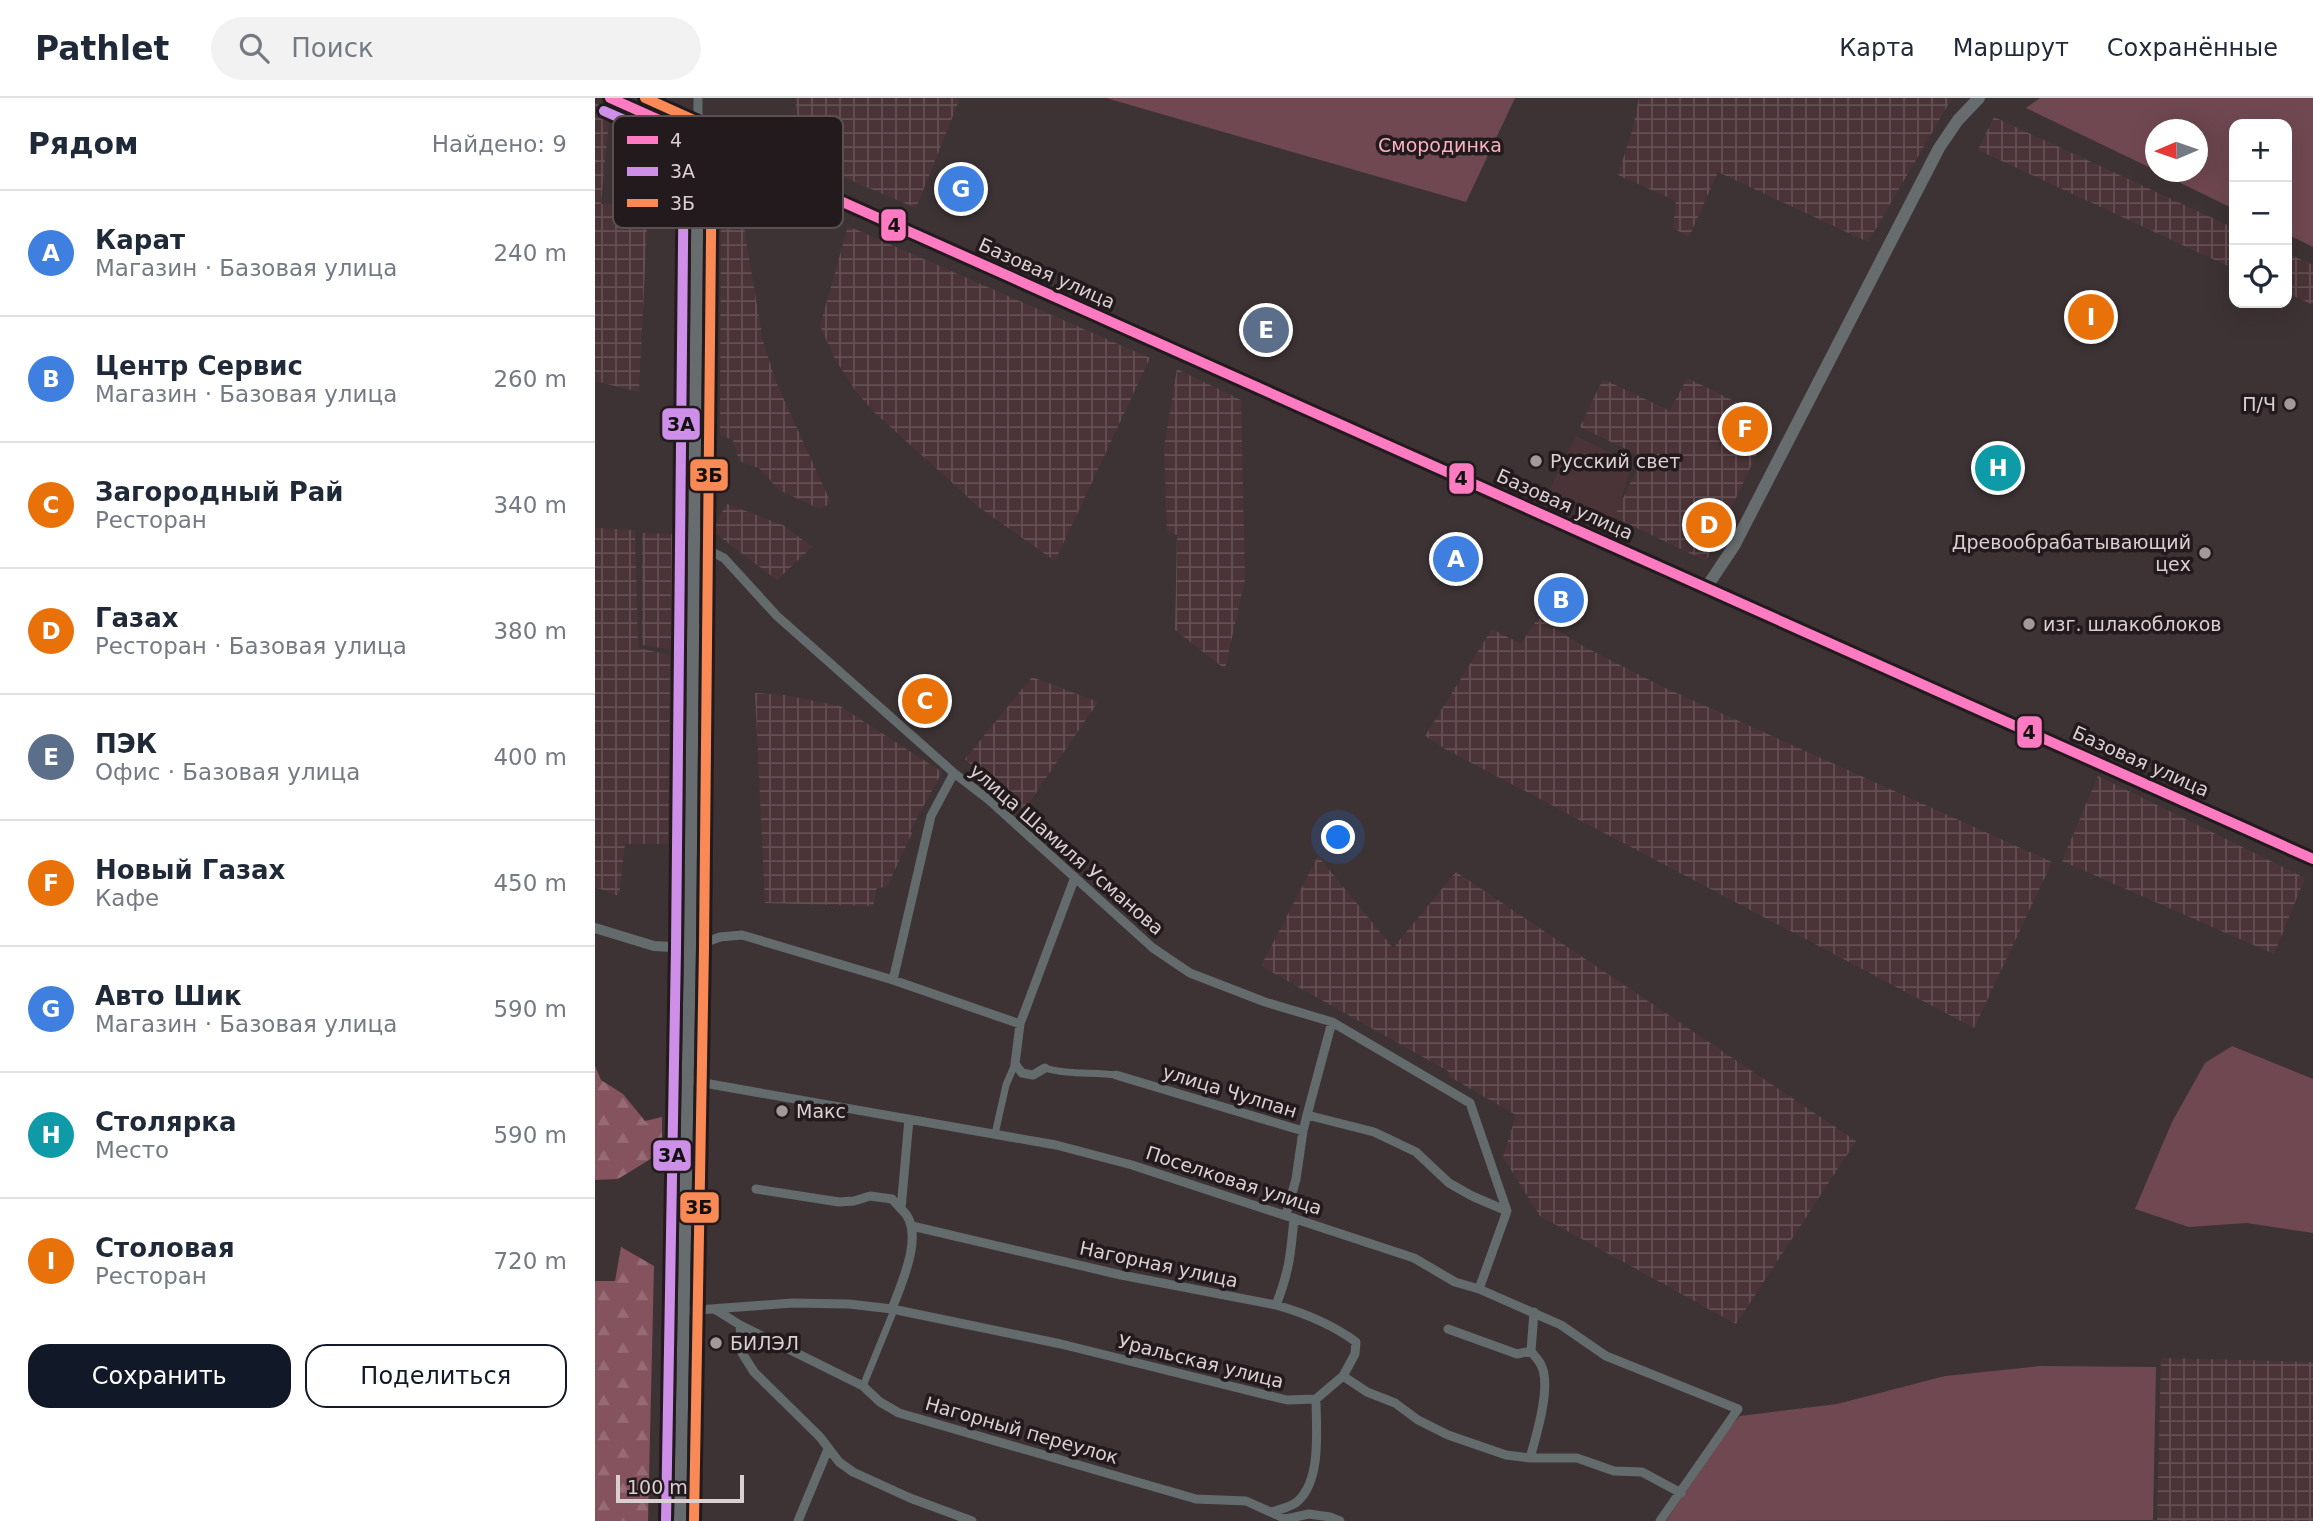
<!DOCTYPE html>
<html lang="ru">
<head>
<meta charset="utf-8">
<style>
	:root { --surface:#fff; --page:#f2f2f3; --text:#1f2937; --muted:#747a83; --line:#e0e1e3; --accent:#111827 }
	body { margin:0; font-family:"DejaVu Sans",sans-serif; background:var(--page); color:var(--text) }
	.controls { position:absolute; right:21px; top:21px; display:grid; overflow:hidden; border-radius:14px; box-shadow:0 7px 28px #0002 }
	.controls button { width:63px; height:63px; display:grid; place-items:center; padding:0; border:0; border-bottom:2px solid var(--line); background:var(--surface); color:var(--text); font:35px sans-serif }
	.compass { position:absolute; left:1550px; top:21px; width:63px; height:63px; border-radius:50%; background:var(--surface); box-shadow:0 7px 28px #0002; rotate:268deg }
	.scale { position:absolute; left:21px; bottom:18px; width:128px; box-sizing:border-box; padding-left:7px; border:4px solid #dacfd1; border-top:0; font-size:19px; line-height:24px; white-space:nowrap; color:#dacfd1; -webkit-text-stroke:5px #221a1c; paint-order:stroke }
	.you { position:absolute; left:744px; top:740px; width:24px; height:24px; margin:-18px; border:5px solid #fff; border-radius:50%; background:#1a73e8; box-shadow:0 0 0 10px #1a73e833 }
	.badge { display:grid; place-items:center; width:46px; height:46px; border-radius:50%; background:var(--accent); color:#fff; font-size:23px; font-weight:700 }
	.pin { position:absolute; translate:-50% -50%; border:4px solid #fff; box-shadow:0 2px 7px #0006 }
	.list { margin:0; padding:0; list-style:none }
	h2 { display:flex; justify-content:space-between; align-items:center; height:91px; margin:0; padding:0 28px; font-size:30px }
	h2 small { font-size:23px; font-weight:400; color:var(--muted) }
	.list li { display:grid; grid-template-columns:46px 1fr auto; gap:21px; align-items:center; box-sizing:border-box; height:126px; padding:0 28px; border-top:2px solid var(--line) }
	.list b { display:block; font-size:26px; white-space:nowrap }
	.list p { margin:0; font-size:23px; white-space:nowrap; color:var(--muted) }
	.list em { font-size:23px; font-style:normal; color:var(--muted) }
	.actions { display:flex; gap:14px; padding:21px 28px }
	.actions a { flex:1; padding:16px 0; border:2px solid var(--accent); border-radius:21px; text-align:center; font-size:24px; color:var(--accent) }
	.actions .main { background:var(--accent); color:#fff }
	.icon { flex:none; width:38px; height:38px; fill:none; stroke:currentColor; stroke-width:2; stroke-linecap:round; stroke-linejoin:round }
	.map { position:relative; flex:none; width:1718px; height:1423px; overflow:hidden }
	header { display:flex; align-items:center; gap:42px; box-sizing:border-box; height:98px; padding:0 35px; background:var(--surface); border-bottom:2px solid var(--line) }
	header strong { font-size:33px }
	nav { display:flex; gap:38px; margin-inline-start:auto; font-size:24px }
	.search { width:490px; height:63px; background:var(--page); display:flex; align-items:center; gap:18px; box-sizing:border-box; padding:0 24px; border-radius:38px; color:var(--muted); font-size:26px }
	main { display:flex }
	aside { flex:1; background:var(--surface) }
	.map>svg:first-child { display:block }
	.built { fill:#4b3438 }
	.industrial { fill:url(#industrial-grid) }
	.forest { fill:url(#forest-firs) }
	.garden { fill:#704851 }
	.lines { fill:none; stroke-linecap:round; stroke-linejoin:round }
	.pedestrian { stroke:#646b6d; stroke-width:7 }
	.minor { stroke:#646b6d; stroke-width:9 }
	.tertiary { stroke:#646b6d; stroke-width:10 }
	.secondary { stroke:#676d6f; stroke-width:12 }
	.bus-1-casing { stroke:#221a1c; stroke-width:16 }
	.bus-2-casing { stroke:#221a1c; stroke-width:16 }
	.bus-3-casing { stroke:#221a1c; stroke-width:16 }
	.bus-1 { stroke:#fe7ac1; stroke-width:10 }
	.bus-2 { stroke:#ce8fe9; stroke-width:10 }
	.bus-3 { stroke:#f98a56; stroke-width:10 }
	.poi-dot { fill:#a3989a; stroke:#221a1c; stroke-width:2.5 }
	.labels { text-anchor:middle; dominant-baseline:central; stroke-width:7; stroke-linejoin:round; paint-order:stroke }
	.park-label { font-size:19px; fill:#f9b2c0; stroke:#221a1c }
	.street-label { font-size:19px; fill:#dacfd1; stroke:#221a1c }
	.poi-label { font-size:19px; fill:#dacfd1; stroke:#221a1c; text-anchor:start }
	.key { fill:#221a1c; stroke:#595052; stroke-width:2 }
	.key-label { font-size:19px; fill:#dacfd1 }
	.line-badge { stroke:#221a1c; stroke-width:2.5 }
	.pale-badge-label { font-size:19px; text-anchor:middle; font-weight:bold; fill:#111 }
</style>
</head>
<body>
<header>
<strong>Pathlet</strong>
<div class="search"><svg class="icon" aria-label="search" viewBox="0 0 24 24"><circle cx="10" cy="10" r="6"/><path d="M15 15l6 6"/></svg>Поиск</div>
<nav><a>Карта</a><a>Маршрут</a><a>Сохранённые</a></nav>
</header>
<main>
<aside>
<h2>Рядом<small>Найдено: 9</small></h2>
<ul class="list">
<li><span class="badge" style="background:#3f7fe0">A</span><div><b>Карат</b><p>Магазин · Базовая улица</p></div><em>240 m</em></li>
<li><span class="badge" style="background:#3f7fe0">B</span><div><b>Центр Сервис</b><p>Магазин · Базовая улица</p></div><em>260 m</em></li>
<li><span class="badge" style="background:#e8710a">C</span><div><b>Загородный Рай</b><p>Ресторан</p></div><em>340 m</em></li>
<li><span class="badge" style="background:#e8710a">D</span><div><b>Газах</b><p>Ресторан · Базовая улица</p></div><em>380 m</em></li>
<li><span class="badge" style="background:#5c6f8a">E</span><div><b>ПЭК</b><p>Офис · Базовая улица</p></div><em>400 m</em></li>
<li><span class="badge" style="background:#e8710a">F</span><div><b>Новый Газах</b><p>Кафе</p></div><em>450 m</em></li>
<li><span class="badge" style="background:#3f7fe0">G</span><div><b>Авто Шик</b><p>Магазин · Базовая улица</p></div><em>590 m</em></li>
<li><span class="badge" style="background:#0f9aa8">H</span><div><b>Столярка</b><p>Место</p></div><em>590 m</em></li>
<li><span class="badge" style="background:#e8710a">I</span><div><b>Столовая</b><p>Ресторан</p></div><em>720 m</em></li>
</ul>
<div class="actions"><a class="main">Сохранить</a><a>Поделиться</a></div>
</aside>
<div class="map">
<svg width="1718" height="1423" viewBox="0 0 1718 1423">
	<defs>
		<pattern id="industrial-grid" width="8" height="8" patternUnits="userSpaceOnUse" patternTransform="scale(1.75)"><rect width="8" height="8" fill="#4b3438"/><path d="M0 4h8M4 0v8" fill="none" stroke="#645054"/></pattern>
		<pattern id="forest-firs" width="22" height="20" patternUnits="userSpaceOnUse" patternTransform="scale(1.75)"><rect width="22" height="20" fill="#85535e"/><path d="M5 1l3.5 6h-7zM16 11l3.5 6h-7z" fill="#966b74"/></pattern>
	</defs>
	<rect width="100%" height="100%" fill="#3d3335"/>
	<path class="built" d="M981,338L1037,365L1019,427L1005,425L1001,415L982,403L968,400L960,402L953,394Z"/>
	<path class="industrial" d="M200,0H365L321,110L208,62Z
		M1044,0H1357L1273,144L1123,74L1094,139L1078,130L1081,103L1023,77L1037,33Z
		M0,5L15,11L6,106L53,108L44,294L0,283Z
		M1399,19L1639,130V171L1383,52Z
		M143,93L168,243L181,284L236,405L225,411L184,392L164,370L144,363L138,342L125,337L126,98Z
		M253,128L555,260L460,463L385,410L278,313L260,292L240,261L225,228Z
		M1692,155L1718,167V207L1692,195Z
		M582,271L646,302L650,481L630,571L580,532L582,437L572,433L569,348Z
		M1092,280L1178,322L1111,463L1019,419L1048,359L985,329L1008,281L1075,313Z
		M132,406L188,427L217,449L182,482L116,432Z
		M0,430L40,432L43,550L75,557L73,746H30L24,798L0,789Z
		M47,435L81,436L78,552L47,547Z
		M943,520L988,548L1066,588L1457,764L1379,930L852,652L830,638L897,531L926,546Z
		M437,579L503,604L429,712L370,661Z
		M160,595L189,597L245,608L347,674L315,733L317,735L292,789L282,790L278,808L170,805Z
		M1503,678L1710,780L1679,856L1467,763Z
		M723,758L798,850L861,774L1261,1043L1141,1226L945,1118L908,1059L921,1017L855,979L853,973L666,868Z
		M1566,1260L1718,1264V1423H1562Z"/>
	<path class="forest" d="M0,968L6,982L28,996L50,1023L67,1019V1054L23,1081L0,1082Z
		M26,1149L59,1168L53,1423H0V1183H20Z"/>
	<path class="garden" d="M511,0H920L871,104Z
		M1445,0H1718V149L1692,136V26H1639V111L1563,74H1602V32H1560V72L1431,10Z
		M1637,948L1718,981V1135L1652,1125L1594,1129L1540,1111L1577,1024L1610,965Z
		M1445,1268L1561,1269L1558,1422L1071,1423L1135,1329L1145,1318L1242,1306L1350,1278Z"/>
	<g class="lines">
		<path class="pedestrian" d="M450,970C472,977 497,974 521,977
			M400,1036L411,987L420,966
			M268,1288L299,1212"/>
		<path class="minor" d="M103,39V0
			M97,444L129,460L182,518L359,675L394,702L558,850L595,875L670,904L737,924L875,1005L912,1113L884,1191
			M1111,490L1718,761
			M95,850L125,839L147,837L298,882L425,926
			M298,882L336,718L359,675
			M450,970L438,977L427,975L420,966L425,926L480,779
			M521,977L708,1033L712,1017L779,1034L821,1054L854,1085L877,1098L912,1113
			M92,982L461,1047L537,1067L819,1160L860,1184L884,1191L966,1227L1011,1258L1143,1311L1065,1423
			M712,1017L737,924
			M161,1091L244,1104L259,1103L275,1098L297,1101L306,1111
			M691,1117L701,1081L708,1033
			M317,1128L526,1177L681,1207C709,1215 737,1226 761,1244L760,1256L748,1278
			M681,1207C694,1175 696,1154 699,1120
			M297,1211C306,1186 332,1132 306,1111L314,1021
			M121,1212L145,1227L268,1288L285,1304L304,1315L601,1401L651,1403L691,1421L714,1416L735,1419L745,1423
			M89,1213L198,1205L254,1206L297,1211L466,1246L692,1302L721,1301L748,1278L772,1294L800,1305L823,1322L853,1337L911,1357L935,1360H982L1019,1373L1047,1374L1086,1395
			M145,1227L147,1255L159,1274L225,1339L244,1364L258,1374L315,1400L377,1423
			M853,1231L922,1256L936,1253
			M935,1360C941,1339 957,1287 946,1267C944,1262 939,1258 936,1253L939,1214
			M677,1414C685,1411 697,1409 703,1403C727,1381 721,1330 721,1301
			M203,1423L233,1351"/>
		<path class="tertiary" d="M15,0L103,39
			M0,830L59,848L95,850"/>
		<path class="secondary" d="M85,1423L95,850L103,39L1111,490L1139,448L1344,50L1363,22L1384,0"/>
		<g class="bus-1-casing">
			<path id="bus-1" d="M15,0L1718,761"/>
		</g>
		<g class="bus-2-casing">
			<path id="bus-2" d="M9,13L89,48L81,850L71,1423"/>
		</g>
		<g class="bus-3-casing">
			<path id="bus-3" d="M50,0L110,27L115,31L117,39L109,850L99,1423"/>
		</g>
		<use href="#bus-1" class="bus-1"/>
		<use href="#bus-2" class="bus-2"/>
		<use href="#bus-3" class="bus-3"/>
	</g>
	<g class="poi-dot">
		<circle cx="1695" cy="306" r="7"/>
		<circle cx="941" cy="363" r="7"/>
		<circle cx="1610" cy="455" r="7"/>
		<circle cx="1434" cy="526" r="7"/>
		<circle cx="187" cy="1013" r="7"/>
		<circle cx="121" cy="1245" r="7"/>
	</g>
	<g class="labels">
		<g class="park-label">
			<text x="845" y="47">Смородинка</text>
		</g>
		<g class="street-label">
			<text transform="translate(452 175) rotate(24)">Базовая улица</text>
			<text transform="translate(970 406) rotate(24)">Базовая улица</text>
			<text transform="translate(1546 663) rotate(24)">Базовая улица</text>
			<text transform="translate(472 751) rotate(41)">улица Шамиля Усманова</text>
			<text transform="translate(635 993) rotate(17)">улица Чулпан</text>
			<text transform="translate(639 1082) rotate(18)">Поселковая улица</text>
			<text transform="translate(564 1166) rotate(12)">Нагорная улица</text>
			<text transform="translate(606 1263) rotate(14)">Уральская улица</text>
			<text transform="translate(427 1332) rotate(16)">Нагорный переулок</text>
		</g>
		<g class="poi-label">
			<text x="1681" y="306" text-anchor="end">П/Ч</text>
			<text x="955" y="363">Русский свет</text>
			<text x="1596" y="444" text-anchor="end">Древообрабатывающий<tspan x="1596" dy="22">цех</tspan></text>
			<text x="1448" y="526">изг. шлакоблоков</text>
			<text x="201" y="1013">Макс</text>
			<text x="135" y="1245">БИЛЭЛ</text>
		</g>
	</g>
	<rect x="18" y="18" width="230" height="112" rx="10" class="key"/>
	<rect x="32" y="38" width="31" height="8" fill="#fe7ac1"/>
	<rect x="32" y="69" width="31" height="9" fill="#ce8fe9"/>
	<rect x="32" y="101" width="31" height="8" fill="#f98a56"/>
	<g class="key-label">
		<text x="75" y="49">4</text>
		<text x="75" y="80">3А</text>
		<text x="75" y="112">3Б</text>
	</g>
	<g class="line-badge">
		<rect x="285" y="110" width="27" height="34" rx="7" fill="#fe7ac1"/>
		<rect x="66" y="309" width="40" height="34" rx="7" fill="#ce8fe9"/>
		<rect x="94" y="360" width="40" height="34" rx="7" fill="#f98a56"/>
		<rect x="853" y="364" width="27" height="33" rx="7" fill="#fe7ac1"/>
		<rect x="1421" y="617" width="27" height="34" rx="7" fill="#fe7ac1"/>
		<rect x="57" y="1041" width="40" height="33" rx="7" fill="#ce8fe9"/>
		<rect x="84" y="1093" width="41" height="33" rx="7" fill="#f98a56"/>
	</g>
	<g class="pale-badge-label">
		<text x="299" y="134">4</text>
		<text x="86" y="333">3А</text>
		<text x="114" y="384">3Б</text>
		<text x="866" y="387">4</text>
		<text x="1434" y="641">4</text>
		<text x="77" y="1064">3А</text>
		<text x="104" y="1116">3Б</text>
	</g>
</svg>
<div class="controls">
<button>+</button>
<button>−</button>
<button><svg class="icon" aria-label="locate" viewBox="0 0 24 24"><circle cx="12" cy="12" r="6"/><path d="M12 2v4M12 18v4M2 12h4M18 12h4"/></svg></button>
</div>
<svg class="compass" viewBox="-18 -18 36 36"><path d="M0-13l5 13h-10z" fill="#e53935"/><path d="M0 13l5-13h-10z" fill="#747a83"/></svg>
<div class="scale">100 m</div>
<div class="you"></div>
<div class="pin badge" style="left:861px;top:461px;background:#3f7fe0">A</div>
<div class="pin badge" style="left:966px;top:502px;background:#3f7fe0">B</div>
<div class="pin badge" style="left:330px;top:603px;background:#e8710a">C</div>
<div class="pin badge" style="left:1114px;top:427px;background:#e8710a">D</div>
<div class="pin badge" style="left:671px;top:232px;background:#5c6f8a">E</div>
<div class="pin badge" style="left:1150px;top:331px;background:#e8710a">F</div>
<div class="pin badge" style="left:366px;top:91px;background:#3f7fe0">G</div>
<div class="pin badge" style="left:1403px;top:370px;background:#0f9aa8">H</div>
<div class="pin badge" style="left:1496px;top:219px;background:#e8710a">I</div>
</div>
</main>
</body>
</html>
